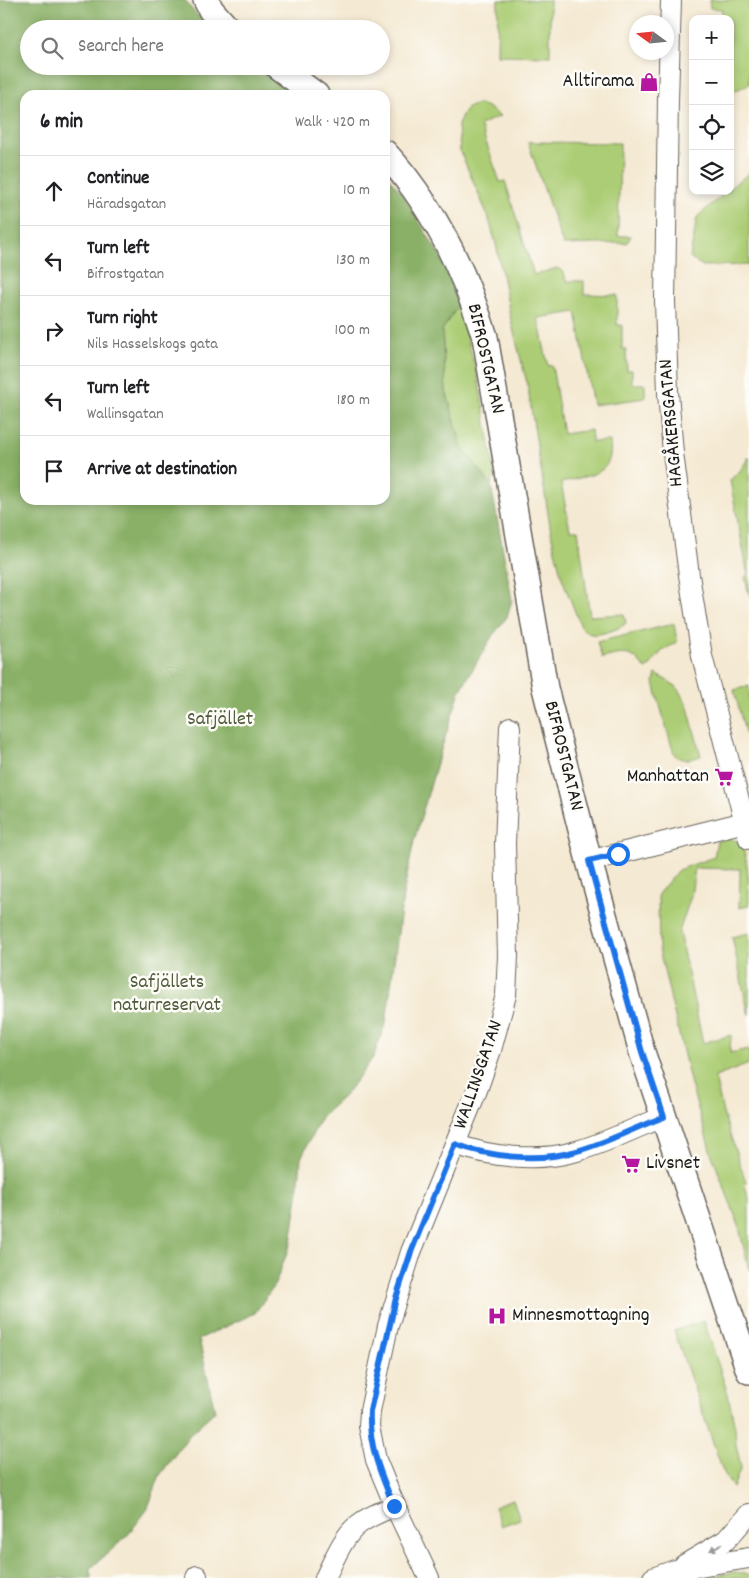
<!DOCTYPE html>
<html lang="en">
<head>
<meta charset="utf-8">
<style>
	:root { --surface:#fff; --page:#f2f2f2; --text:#202124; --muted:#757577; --line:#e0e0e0 }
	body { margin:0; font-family:Dekko,sans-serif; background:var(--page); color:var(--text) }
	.controls { position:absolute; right:15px; top:15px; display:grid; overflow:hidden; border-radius:10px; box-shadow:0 2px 8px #0003 }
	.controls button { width:45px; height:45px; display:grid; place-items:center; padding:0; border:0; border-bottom:1px solid var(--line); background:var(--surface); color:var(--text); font:25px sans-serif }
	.compass { position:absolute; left:629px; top:15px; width:45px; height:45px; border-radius:50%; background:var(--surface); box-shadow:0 2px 8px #0003; rotate:285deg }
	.stop { position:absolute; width:15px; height:15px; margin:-11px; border:4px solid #1a73e8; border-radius:50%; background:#fff }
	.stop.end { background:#1a73e8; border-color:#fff; box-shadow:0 1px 5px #0008 }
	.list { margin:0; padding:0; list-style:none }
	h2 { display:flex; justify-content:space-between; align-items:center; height:65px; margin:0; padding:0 20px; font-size:21px }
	h2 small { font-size:16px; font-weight:400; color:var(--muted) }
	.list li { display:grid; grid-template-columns:32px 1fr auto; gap:15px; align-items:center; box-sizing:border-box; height:70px; padding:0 20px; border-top:1px solid var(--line) }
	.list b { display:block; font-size:19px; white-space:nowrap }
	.list p { margin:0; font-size:16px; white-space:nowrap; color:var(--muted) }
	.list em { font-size:16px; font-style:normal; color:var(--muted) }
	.icon { flex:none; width:28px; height:28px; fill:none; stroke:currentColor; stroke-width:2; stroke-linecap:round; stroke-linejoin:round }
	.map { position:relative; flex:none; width:749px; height:1578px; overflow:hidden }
	.search { position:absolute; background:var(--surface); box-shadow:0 2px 8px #0003; left:20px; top:20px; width:370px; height:55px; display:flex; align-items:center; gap:12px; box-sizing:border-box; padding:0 18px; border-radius:28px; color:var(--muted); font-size:19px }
	.panel { position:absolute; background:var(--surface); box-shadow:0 2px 8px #0003; left:20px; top:90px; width:370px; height:415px; border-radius:15px }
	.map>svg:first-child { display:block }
	.green { fill:#accd75; stroke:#647448 }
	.forest { fill:#89b066; stroke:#526641 }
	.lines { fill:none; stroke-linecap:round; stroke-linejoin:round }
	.minor-casing { stroke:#68645c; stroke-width:22 }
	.major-casing { stroke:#68645c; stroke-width:28 }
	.minor { stroke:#fff; stroke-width:20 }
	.major { stroke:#fff; stroke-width:25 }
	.oneway { fill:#999 }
	.route { stroke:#1a73e8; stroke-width:6 }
	.labels { text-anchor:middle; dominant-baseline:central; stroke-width:5; stroke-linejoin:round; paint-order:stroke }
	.poi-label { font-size:20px; fill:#1c1c1c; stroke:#fdfcf7; text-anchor:end }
	.street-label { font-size:20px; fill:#1c1c1c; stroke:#fdfcf7 }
	.park-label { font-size:20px; fill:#4e5a3b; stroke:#fdfcf7 }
</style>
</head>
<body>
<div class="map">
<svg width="749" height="1578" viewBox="0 0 749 1578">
	<rect width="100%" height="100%" fill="#fdfcf7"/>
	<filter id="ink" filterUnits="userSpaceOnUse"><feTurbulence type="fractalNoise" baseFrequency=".02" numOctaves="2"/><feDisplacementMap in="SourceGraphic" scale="10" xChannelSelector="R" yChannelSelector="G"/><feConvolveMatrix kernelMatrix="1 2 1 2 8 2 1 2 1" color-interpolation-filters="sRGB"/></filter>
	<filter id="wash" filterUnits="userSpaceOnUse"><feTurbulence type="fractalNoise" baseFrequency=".0096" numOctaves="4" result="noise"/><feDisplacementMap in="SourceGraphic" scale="20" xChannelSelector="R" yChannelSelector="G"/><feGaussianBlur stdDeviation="1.12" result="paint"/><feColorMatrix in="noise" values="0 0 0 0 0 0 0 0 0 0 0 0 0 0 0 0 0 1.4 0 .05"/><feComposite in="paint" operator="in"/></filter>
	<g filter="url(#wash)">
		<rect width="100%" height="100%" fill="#f4e9d2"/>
		<path class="green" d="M498,0H550V56L497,55Z
			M709,0H749V84L730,93V19H722V9L710,8Z
			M477,104L486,106L500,116L480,125L500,182L505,181L534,275L557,268L564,272L566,281H584V294L617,295V325H622V349H626L627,370H632V384H645V398L593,405L576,312L538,318L548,366L552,365L563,434L591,430L592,442L610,441C615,478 587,474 561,483L570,530H578L590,616L624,614L626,623C621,629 598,636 591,634C587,633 583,629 581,627L562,578L552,538L527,383L512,325L496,244L488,216L460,151L458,125L462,115L467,108Z
			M528,142L620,143L618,236H631L627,243L563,245Z
			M749,173V265L703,266L690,258L697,217L727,191H730V188Z
			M458,306L478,377L495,474L491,485L462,447L446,391L442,330Z
			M749,457V596L745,577L748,575L730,480L740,471Z
			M674,624L677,642L662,651L647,669C641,666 640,662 635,658C626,651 612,656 602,658L597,642Z
			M656,674L676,686L687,704L701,756C692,759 680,762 674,754L657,695L654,682Z
			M749,686V732L746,736L734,690Z
			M728,839C732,840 736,840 739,842C749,852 749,891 749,906L739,908L740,869L695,868L691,896L679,932L703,1043L731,1035L730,1053L749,1049V1064L715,1077L723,1113L746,1182L744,1183L749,1198V1270L738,1223L711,1153L691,1085L659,949L658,894L678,870L714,857L717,841Z
			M749,933V1016L732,937Z
			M704,1321L728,1394L735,1428L736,1445L741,1467L733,1488L723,1471L674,1331Z
			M513,1499L520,1519L501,1526L494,1506Z
			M735,1572L749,1574V1578H704Z"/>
		<path class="forest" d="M0,0H185L194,12L214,29H29V66H261L298,95H25V500H385V174L402,193L444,263L458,306L442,330L446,391L462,447L491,485L512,600L507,617L491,638L460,691L440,753L414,841L403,895L386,1022L373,1058L345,1095L321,1117L301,1158L298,1196L291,1243L275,1284L255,1313L199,1339L215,1411L191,1433L160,1475L147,1510L127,1536L91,1568V1578H0Z"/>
	</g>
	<g filter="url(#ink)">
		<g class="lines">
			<g class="minor-casing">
				<path id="minor" d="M671,0L668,100L665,301L668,393L673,453L689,575L702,656L749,839
					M589,861L749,821
					M455,1144C489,1157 538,1162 573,1152C605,1144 633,1128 664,1117
					M684,1565L726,1540L749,1514
					M196,1578L197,1576
					M325,1578C334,1560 343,1536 359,1524C369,1516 383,1511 395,1506
					M429,1578L395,1506L376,1460L369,1426L370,1411L388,1326L411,1252L477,1090L491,1050L506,995L508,956L505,844L510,727
					M653,1578L675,1570L749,1558"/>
			</g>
			<g class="major-casing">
				<path id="major" d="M206,0L211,10L228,29
					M277,66L316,95
					M385,153C434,206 464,270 485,337L545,688L589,861L642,1052L749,1371"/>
			</g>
			<use href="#minor" class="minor"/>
			<use href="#major" class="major"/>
		</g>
		<defs><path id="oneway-solid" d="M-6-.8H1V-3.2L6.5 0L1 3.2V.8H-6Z" transform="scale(1.25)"/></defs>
		<use class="oneway" href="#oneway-solid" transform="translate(716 1547) rotate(149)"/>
	</g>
	<g class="lines" filter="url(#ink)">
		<path class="route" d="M394,1506C381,1475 368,1445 370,1411L396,1298L411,1252L455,1144C489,1157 538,1162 573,1152C605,1144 633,1128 664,1117L642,1052L589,861L618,854"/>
	</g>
	<defs>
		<g id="shop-bare" transform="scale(1.5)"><path d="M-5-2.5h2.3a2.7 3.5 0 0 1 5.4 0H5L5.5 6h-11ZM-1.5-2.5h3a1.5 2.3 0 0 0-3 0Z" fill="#b5179e" stroke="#fdfcf7" stroke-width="2.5" paint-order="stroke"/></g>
		<g id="supermarket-bare" transform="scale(1.5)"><path d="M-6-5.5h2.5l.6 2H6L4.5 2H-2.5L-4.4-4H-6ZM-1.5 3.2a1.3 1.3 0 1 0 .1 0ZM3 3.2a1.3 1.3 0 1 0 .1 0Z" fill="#b5179e" stroke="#fdfcf7" stroke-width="2.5" paint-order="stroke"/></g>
		<g id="hospital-bare" transform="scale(1.5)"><path d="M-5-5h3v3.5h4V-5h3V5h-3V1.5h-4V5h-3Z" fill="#b5179e" stroke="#fdfcf7" stroke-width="2.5" paint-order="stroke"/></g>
	</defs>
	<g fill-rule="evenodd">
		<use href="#shop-bare" x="649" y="82"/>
		<use href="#supermarket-bare" x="724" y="777"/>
		<use href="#supermarket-bare" x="631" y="1164"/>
		<use href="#hospital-bare" x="497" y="1316"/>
	</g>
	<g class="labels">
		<g class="poi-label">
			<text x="634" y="82">Alltirama</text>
			<text x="709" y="777">Manhattan</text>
			<text x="646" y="1164" text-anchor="start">Livsnet</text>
			<text x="512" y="1316" text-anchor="start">Minnesmottagning</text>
		</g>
		<g class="street-label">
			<text transform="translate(485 359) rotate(77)">BIFROSTGATAN</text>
			<text transform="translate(672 423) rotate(-95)">HAGÅKERSGATAN</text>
			<text transform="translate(563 756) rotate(76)">BIFROSTGATAN</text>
			<text transform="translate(479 1075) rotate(-71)">WALLINSGATAN</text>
		</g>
		<g class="park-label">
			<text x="220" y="720">Safjället</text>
			<text x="167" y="983">Safjällets<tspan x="167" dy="23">naturreservat</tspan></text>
		</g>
	</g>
</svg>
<div class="controls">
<button>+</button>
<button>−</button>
<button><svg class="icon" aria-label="locate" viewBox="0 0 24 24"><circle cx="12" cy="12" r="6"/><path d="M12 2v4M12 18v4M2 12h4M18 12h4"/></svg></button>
<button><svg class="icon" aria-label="layers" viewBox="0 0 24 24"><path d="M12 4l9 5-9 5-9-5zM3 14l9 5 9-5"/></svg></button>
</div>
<svg class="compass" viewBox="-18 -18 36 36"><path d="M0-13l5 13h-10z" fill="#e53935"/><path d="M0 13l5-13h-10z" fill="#757577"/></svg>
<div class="stop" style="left:618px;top:854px"></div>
<div class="stop end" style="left:394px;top:1506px"></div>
<div class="search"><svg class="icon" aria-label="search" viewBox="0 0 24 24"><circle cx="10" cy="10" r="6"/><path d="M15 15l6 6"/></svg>Search here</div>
<section class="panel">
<h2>6 min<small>Walk · 420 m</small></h2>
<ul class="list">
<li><svg class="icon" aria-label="ahead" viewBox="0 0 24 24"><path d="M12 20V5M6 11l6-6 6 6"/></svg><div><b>Continue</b><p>Häradsgatan</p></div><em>10 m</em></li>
<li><svg class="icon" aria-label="left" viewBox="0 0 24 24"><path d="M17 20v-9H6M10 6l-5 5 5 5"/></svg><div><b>Turn left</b><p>Bifrostgatan</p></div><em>130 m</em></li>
<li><svg class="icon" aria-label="right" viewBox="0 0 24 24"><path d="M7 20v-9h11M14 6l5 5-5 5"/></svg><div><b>Turn right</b><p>Nils Hasselskogs gata</p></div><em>100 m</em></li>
<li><svg class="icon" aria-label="left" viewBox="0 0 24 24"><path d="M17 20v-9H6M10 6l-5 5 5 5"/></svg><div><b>Turn left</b><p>Wallinsgatan</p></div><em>180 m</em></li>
<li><svg class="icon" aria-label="arrive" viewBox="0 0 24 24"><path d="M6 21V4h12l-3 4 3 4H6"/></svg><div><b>Arrive at destination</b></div></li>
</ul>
</section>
</div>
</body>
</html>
